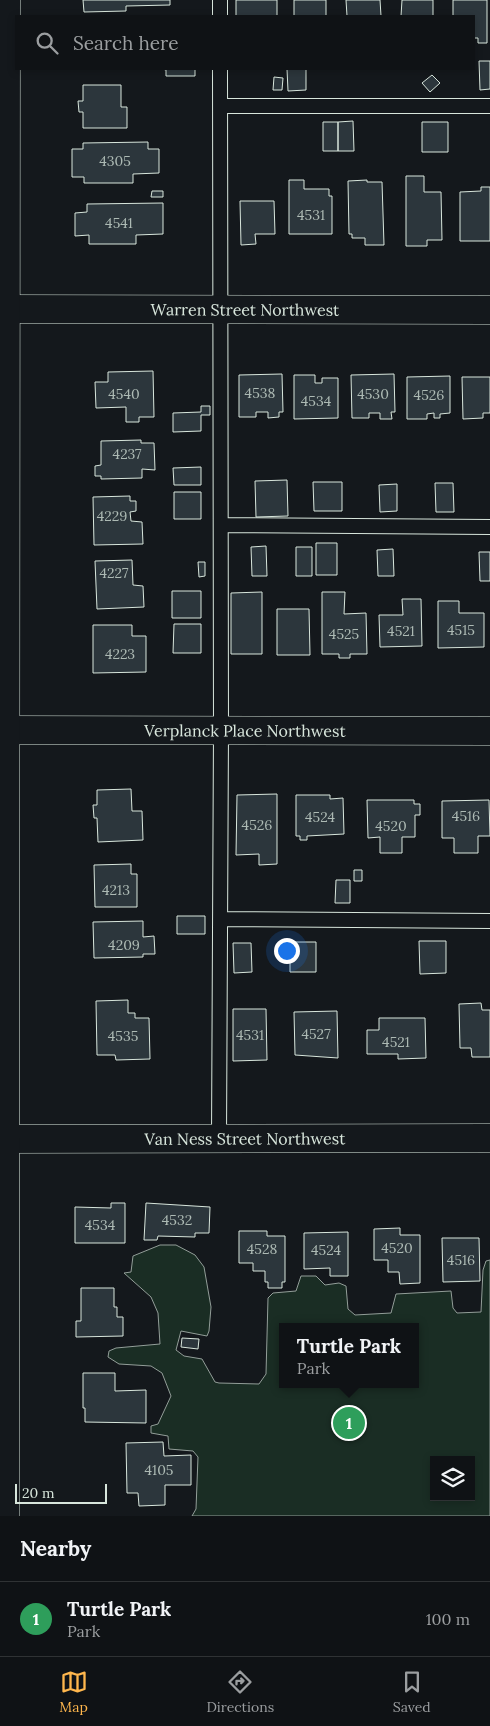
<!DOCTYPE html>
<html lang="en">
<head>
<meta charset="utf-8">
<style>
	:root { --surface:#0f1215; --page:#181b1e; --text:#f1f3f6; --muted:#9b9ea0; --line:#2f3234; --accent:#ffb74d }
	body { margin:0; font-family:Lora,serif; background:var(--page); color:var(--text) }
	.controls { position:absolute; right:15px; bottom:15px; display:grid; overflow:hidden; border-radius:0px; box-shadow:0 2px 8px #0003 }
	.controls button { width:45px; height:45px; display:grid; place-items:center; padding:0; border:0; border-bottom:1px solid var(--line); background:var(--surface); color:var(--text); font:25px sans-serif }
	.scale { position:absolute; left:15px; bottom:12px; width:92px; box-sizing:border-box; padding-left:5px; border:2px solid #d8e6dc; border-top:0; font-size:14px; line-height:18px; white-space:nowrap; color:#d8e6dc; -webkit-text-stroke:4px #14181c; paint-order:stroke }
	.you { position:absolute; left:286px; top:950px; width:18px; height:18px; margin:-12px; border:4px solid #fff; border-radius:50%; background:#1a73e8; box-shadow:0 0 0 8px #1a73e833 }
	.badge { display:grid; place-items:center; width:32px; height:32px; border-radius:50%; background:var(--accent); color:#fff; font-size:16px; font-weight:700 }
	.pin { position:absolute; translate:-50% -50%; border:2px solid #fff; box-shadow:0 1px 5px #0006 }
	.popup { position:absolute; left:279px; top:1323px; width:140px; height:65px; box-sizing:border-box; display:grid; place-content:center; border-radius:0px; background:var(--surface); filter:drop-shadow(0 1px 4px #0005); font-size:16px; white-space:nowrap; color:var(--muted) }
	.popup b { font-size:19px; color:var(--text) }
	.popup::after { content:''; position:absolute; left:50%; top:100%; margin-left:-10px; border:10px solid transparent; border-top-color:var(--surface) }
	.list { margin:0; padding:0; list-style:none }
	h2 { display:flex; justify-content:space-between; align-items:center; height:65px; margin:0; padding:0 20px; font-size:21px }
	h2 small { font-size:16px; font-weight:400; color:var(--muted) }
	.list li { display:grid; grid-template-columns:32px 1fr auto; gap:15px; align-items:center; box-sizing:border-box; height:75px; padding:0 20px; border-top:1px solid var(--line) }
	.list b { display:block; font-size:19px; white-space:nowrap }
	.list p { margin:0; font-size:16px; white-space:nowrap; color:var(--muted) }
	.list em { font-size:16px; font-style:normal; color:var(--muted) }
	.icon { flex:none; width:28px; height:28px; fill:none; stroke:currentColor; stroke-width:2; stroke-linecap:round; stroke-linejoin:round }
	.map { position:relative; flex:none; width:490px; height:1516px; overflow:hidden }
	.search { position:absolute; background:var(--surface); box-shadow:0 2px 8px #0003; left:15px; right:15px; top:15px; height:55px; display:flex; align-items:center; gap:12px; box-sizing:border-box; padding:0 18px; border-radius:0px; color:var(--muted); font-size:19px }
	.sheet { height:140px; background:var(--surface) }
	nav { display:flex; justify-content:space-around; align-items:center; box-sizing:border-box; height:70px; border-top:1px solid var(--line); background:var(--surface); font-size:14px; color:var(--muted) }
	nav a { display:grid; justify-items:center; gap:2px }
	nav .on { color:var(--accent) }
	.map>svg:first-child { display:block }
	.green { fill:#1a2d24; stroke:#939e99; fill-rule:evenodd }
	.building { fill:#2c363c; stroke:#d8e6dc }
	.lines { fill:none; stroke-linecap:round; stroke-linejoin:round }
	.service-casing { stroke:#d8e6dc; stroke-width:16 }
	.minor-casing { stroke:#d8e6dc; stroke-width:29 }
	.tertiary-casing { stroke:#d8e6dc; stroke-width:29 }
	.service { stroke:#14181c; stroke-width:14 }
	.minor { stroke:#14181c; stroke-width:28 }
	.tertiary { stroke:#14181c; stroke-width:28 }
	.labels { text-anchor:middle; dominant-baseline:central; stroke-width:4; stroke-linejoin:round; paint-order:stroke }
	.number-label { font-size:14px; fill:#adbab4 }
	.street-label { font-size:16px; fill:#d8e6dc; stroke:#14181c }
</style>
</head>
<body>
<div class="map">
<svg width="490" height="1516" viewBox="0 0 490 1516">
	<rect width="100%" height="100%" fill="#14181c"/>
	<path class="green" d="M160,1245H176L195,1255L204,1267L211,1307L209,1331L207,1336L181,1331L176,1350L184,1356L202,1359L215,1382L219,1383L259,1384L266,1374L268,1298L273,1293L296,1291L301,1276H316L325,1285L339,1283L346,1286L348,1309L355,1315L391,1313L396,1294L451,1291L453,1308L457,1313L481,1312L483,1270L486,1261L490,1260V1516H192L196,1509L198,1457L193,1451L169,1449L168,1436L151,1433V1426L158,1424L171,1396L162,1373L151,1366L119,1364L108,1357L109,1351L116,1348L160,1344L158,1313L151,1297L124,1273L131,1272L133,1256ZM283,1327H415V1384H283ZM434,1460H471V1497H434Z"/>
	<path class="building" d="M83,0H170V5L126,6V11L84,12Z
		M236,0H277V16H236Z
		M294,0H326V16H294Z
		M346,0H380L381,16H347Z
		M402,0H433V16H401Z
		M453,0H487V43H478V38H474V16H453Z
		M479,61H490V89L480,90Z
		M162,69H195V76H166V70Z
		M287,69H306V90L288,91Z
		M432,75L440,83L430,92L422,83Z
		M274,77L283,78L282,90H273Z
		M83,85H121V107H127V128H83V112H79L78,101H83Z
		M353,121L354,151H338V122Z
		M323,122H338V151H323Z
		M422,122H448V152H422Z
		M148,142V149H159V173L133,174V183H84V177H72V149H83V143Z
		M406,176H424V192H441L442,240H427V246H406Z
		M289,180H304V189H329V196H332V234H289Z
		M367,180V182H382L384,245H365V238H352V234H349L348,181Z
		M481,187H490V241H460V192L481,191Z
		M152,191H163V197H151Z
		M240,201H274L275,234H255L256,244L241,245Z
		M163,203V234L136,235V244H89V235L75,236V213L87,212V204Z
		M153,371L154,417H139V422H126V407L96,408L95,382H108V372Z
		M282,374L283,412H279V417L268,418V412H256V417H239V375Z
		M394,374L395,412H391L392,419H380V413H369V418H352L351,375Z
		M294,375H315V383H322V378H338V418L294,419Z
		M450,376V413L440,414V418H434V413L427,414V419H407V377Z
		M462,377H490V413H483V418L463,419Z
		M201,406H210V415H201V431L173,432V413L201,412Z
		M141,440V443H154L155,470L142,469V478L101,479V476H95V466L101,465V441Z
		M201,467V485H174L173,468Z
		M287,480L288,516L256,517L255,481Z
		M313,482H342V511H314Z
		M435,483H453L454,512H436Z
		M397,484V511L380,512L379,485Z
		M174,492H201V519H174Z
		M130,496V501H136V511L130,512L131,521L142,522L143,544L94,545L93,497Z
		M316,543H337V575H316Z
		M266,546L267,576H252L251,547Z
		M296,547H312V576H296Z
		M393,549L394,576H378L377,550Z
		M479,552H490V581H480Z
		M132,560L133,585L143,586L144,607L97,609L95,561Z
		M198,562H205V576L199,577Z
		M172,591H201V618H172Z
		M262,592V654H231V593Z
		M322,592H345L344,614L366,613L367,654H350V658H339V654H322Z
		M402,599H421L422,646L380,647L379,615H403Z
		M438,601H459V613H484V647L438,648Z
		M277,609H309L310,655H277Z
		M174,624H201V653H173Z
		M93,625H132V636H146V672L93,673Z
		M131,789L132,811H142L143,840L98,842L97,818H94L93,805H97V790Z
		M277,794V864L259,865V854L236,855L237,795Z
		M296,795H330V799L343,798L344,834L307,836V840H300V836H296Z
		M367,800H414V804H420V815H415V837H402V853H380V837L368,838Z
		M489,800L490,836H478V853H454V838H442V801Z
		M131,864V874H137V907H95L94,865Z
		M354,870H362V881H354Z
		M336,880H350V903H335Z
		M177,916H205V934H177Z
		M143,921V937L154,936L155,954H143V957L94,958L93,922Z
		M419,941H446V973L420,974Z
		M290,942H316V972H290Z
		M233,943H251L252,972L234,973Z
		M128,1000V1013H135V1018H149L150,1059L116,1060L115,1055H97L96,1001Z
		M481,1003L482,1010H490V1057H472L471,1048H460L459,1004Z
		M233,1009H266L267,1060L233,1061Z
		M337,1011L338,1058L295,1055L294,1012Z
		M379,1018H425L426,1058L398,1059V1054H367V1030H379Z
		M111,1203H125V1243H75V1207L111,1208Z
		M146,1203L210,1207L209,1233H195V1237L158,1236L157,1240H144Z
		M400,1228V1235H420V1283L400,1284L399,1272H388V1260H374V1229Z
		M239,1231H267V1236H285V1282H282V1288H268V1282H265V1271H253V1263H239Z
		M348,1232V1276H330V1268L304,1269V1233Z
		M442,1238H479L480,1281L443,1282Z
		M81,1288H114V1307H117V1317H123V1336L76,1337V1321H81Z
		M182,1338L199,1339L198,1349L181,1347Z
		M83,1373H115V1391L146,1390V1423L85,1422V1408H83Z
		M163,1442L164,1456L191,1455V1485H165V1505L139,1506L138,1493H127L126,1443Z"/>
	<g class="lines">
		<g class="service-casing">
			<path id="service" d="M220,0V16
				M221,106H490
				M221,525L490,527
				M220,919L490,921
				M219,1138L221,730L220,69"/>
		</g>
		<g class="minor-casing">
			<g id="minor">
				<path id="s1" d="M0,309L490,310"/>
				<path id="s2" d="M0,730L490,731"/>
			</g>
		</g>
		<g class="tertiary-casing">
			<g id="tertiary">
				<path id="s3" d="M0,1139L490,1138"/>
				<path d="M5,1516L6,0"/>
			</g>
		</g>
		<use href="#service" class="service"/>
		<use href="#minor" class="minor"/>
		<use href="#tertiary" class="tertiary"/>
	</g>
	<g class="labels">
		<g class="number-label">
			<text x="115" y="161">4305</text>
			<text x="311" y="215">4531</text>
			<text x="119" y="223">4541</text>
			<text x="260" y="393">4538</text>
			<text x="124" y="394">4540</text>
			<text x="373" y="394">4530</text>
			<text x="429" y="395">4526</text>
			<text x="316" y="401">4534</text>
			<text x="127" y="454">4237</text>
			<text x="112" y="516">4229</text>
			<text x="114" y="573">4227</text>
			<text x="461" y="630">4515</text>
			<text x="401" y="631">4521</text>
			<text x="344" y="634">4525</text>
			<text x="120" y="654">4223</text>
			<text x="466" y="816">4516</text>
			<text x="320" y="817">4524</text>
			<text x="257" y="825">4526</text>
			<text x="391" y="826">4520</text>
			<text x="116" y="890">4213</text>
			<text x="124" y="945">4209</text>
			<text x="316" y="1034">4527</text>
			<text x="250" y="1035">4531</text>
			<text x="123" y="1036">4535</text>
			<text x="396" y="1042">4521</text>
			<text x="177" y="1220">4532</text>
			<text x="100" y="1225">4534</text>
			<text x="397" y="1248">4520</text>
			<text x="262" y="1249">4528</text>
			<text x="326" y="1250">4524</text>
			<text x="461" y="1260">4516</text>
			<text x="159" y="1470">4105</text>
		</g>
		<g class="street-label">
			<text stroke="none"><textPath href="#s1" startOffset="245">Warren Street Northwest</textPath></text>
			<text stroke="none"><textPath href="#s2" startOffset="245">Verplanck Place Northwest</textPath></text>
			<text stroke="none"><textPath href="#s3" startOffset="245">Van Ness Street Northwest</textPath></text>
		</g>
	</g>
</svg>
<div class="controls">
<button><svg class="icon" aria-label="layers" viewBox="0 0 24 24"><path d="M12 4l9 5-9 5-9-5zM3 14l9 5 9-5"/></svg></button>
</div>
<div class="scale">20 m</div>
<div class="you"></div>
<div class="pin badge" style="left:349px;top:1423px;background:#2e9e5b">1</div>
<div class="popup"><b>Turtle Park</b>Park</div>
<div class="search"><svg class="icon" aria-label="search" viewBox="0 0 24 24"><circle cx="10" cy="10" r="6"/><path d="M15 15l6 6"/></svg>Search here</div>
</div>
<section class="sheet">
<h2>Nearby<small></small></h2>
<ul class="list">
<li><span class="badge" style="background:#2e9e5b">1</span><div><b>Turtle Park</b><p>Park</p></div><em>100 m</em></li>
</ul>
</section>
<nav>
<a class="on"><svg class="icon" aria-label="map" viewBox="0 0 24 24"><path d="M3 6l6-2 6 2 6-2v14l-6 2-6-2-6 2zM9 4v14M15 6v14"/></svg>Map</a>
<a><svg class="icon" aria-label="directions" viewBox="0 0 24 24"><path d="M12 3l9 9-9 9-9-9zM9 14v-3h6M13 9l2 2-2 2"/></svg>Directions</a>
<a><svg class="icon" aria-label="saved" viewBox="0 0 24 24"><path d="M7 4h10v16l-5-4-5 4z"/></svg>Saved</a>
</nav>
</body>
</html>
